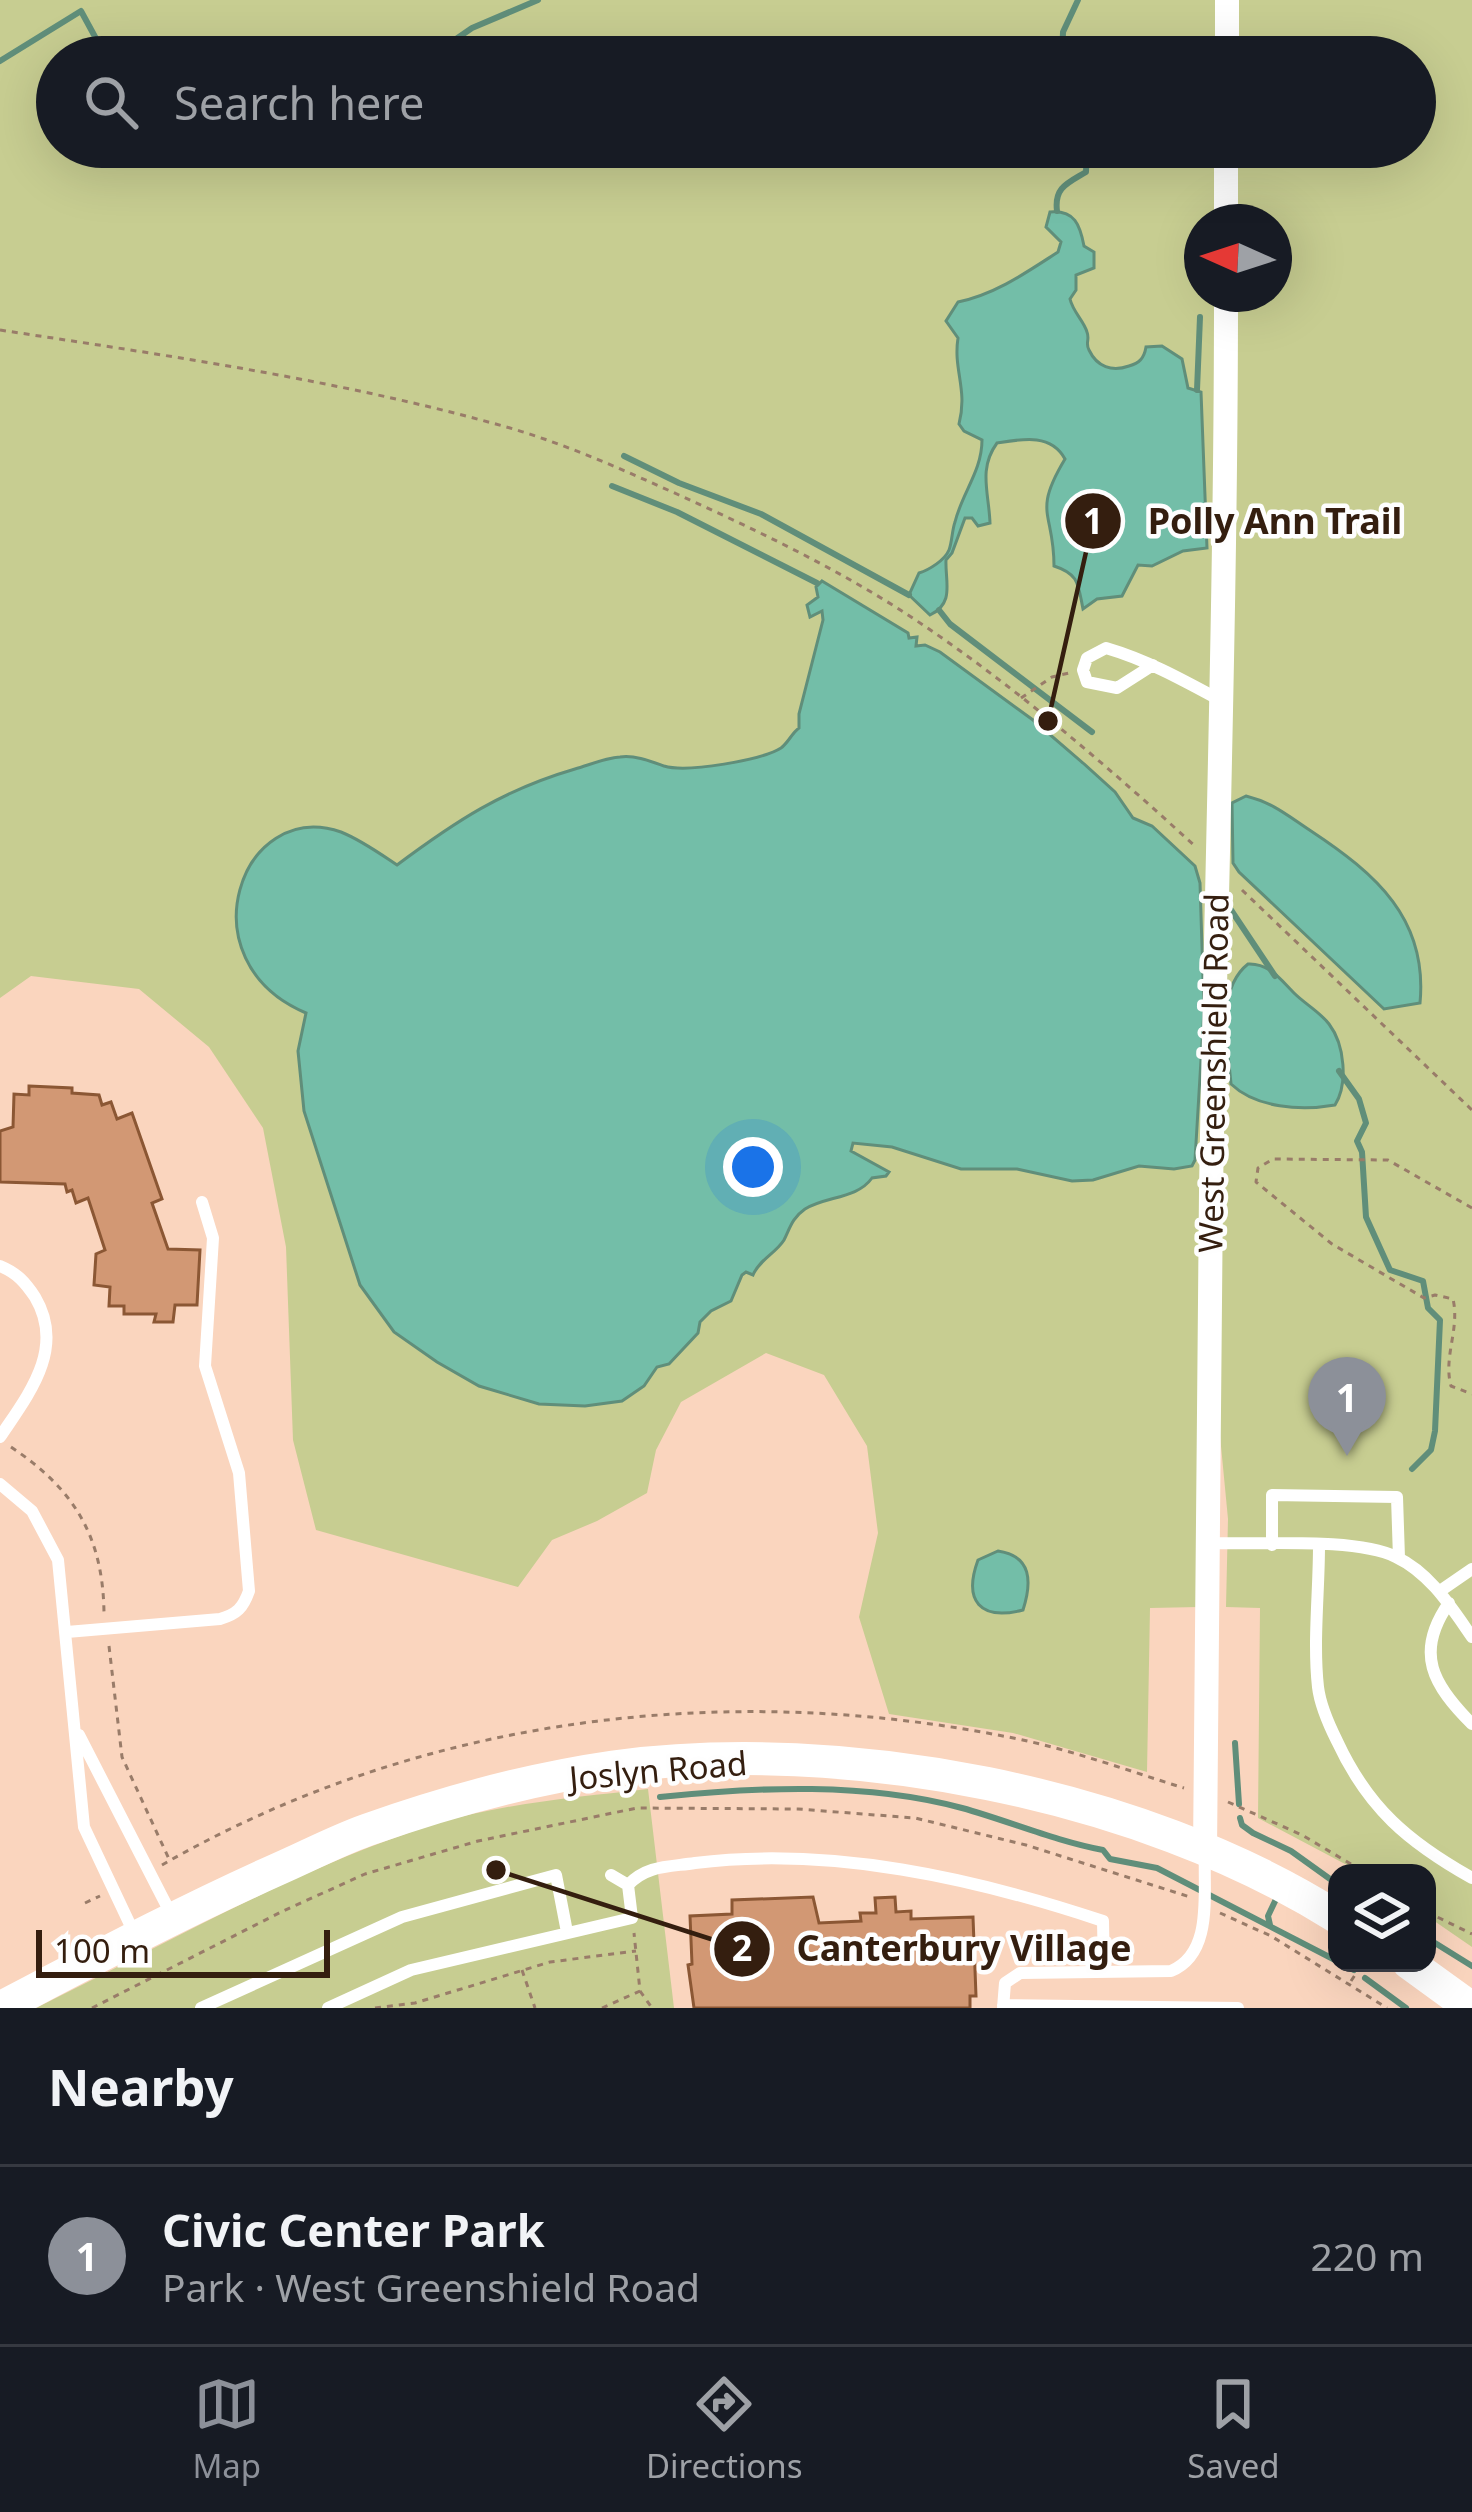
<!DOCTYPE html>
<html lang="en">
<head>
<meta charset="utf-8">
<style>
	:root { --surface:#171b24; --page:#20242c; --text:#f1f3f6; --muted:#9ea1a6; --line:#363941; --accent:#8c9099 }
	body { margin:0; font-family:"Noto Sans",sans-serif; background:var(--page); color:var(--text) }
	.controls { position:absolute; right:36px; bottom:36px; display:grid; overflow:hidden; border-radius:24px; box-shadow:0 12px 48px #0002 }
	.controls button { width:108px; height:108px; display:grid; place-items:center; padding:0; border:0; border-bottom:3px solid var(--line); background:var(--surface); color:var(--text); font:60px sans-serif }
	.compass { position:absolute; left:1184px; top:204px; width:108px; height:108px; border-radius:50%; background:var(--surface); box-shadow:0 12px 48px #0002; rotate:273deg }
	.scale { position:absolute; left:36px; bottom:30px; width:294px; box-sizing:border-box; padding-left:12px; border:6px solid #341e0f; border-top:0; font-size:33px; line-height:42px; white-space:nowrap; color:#341e0f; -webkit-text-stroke:9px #fefefe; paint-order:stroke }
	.you { position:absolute; left:753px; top:1167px; width:42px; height:42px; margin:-30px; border:9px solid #fff; border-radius:50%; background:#1a73e8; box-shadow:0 0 0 18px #1a73e833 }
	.badge { display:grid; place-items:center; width:78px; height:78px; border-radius:50%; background:var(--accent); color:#fff; font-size:39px; font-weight:700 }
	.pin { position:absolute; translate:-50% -99px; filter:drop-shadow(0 3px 6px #0008) }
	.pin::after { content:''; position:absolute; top:63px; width:42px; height:36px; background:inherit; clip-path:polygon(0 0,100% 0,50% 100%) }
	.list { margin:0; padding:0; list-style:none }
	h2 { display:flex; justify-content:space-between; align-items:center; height:156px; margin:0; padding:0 48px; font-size:51px }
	h2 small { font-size:39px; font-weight:400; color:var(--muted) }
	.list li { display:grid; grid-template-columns:78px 1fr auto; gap:36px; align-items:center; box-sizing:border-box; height:180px; padding:0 48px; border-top:3px solid var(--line) }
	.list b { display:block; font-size:45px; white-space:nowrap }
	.list p { margin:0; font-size:39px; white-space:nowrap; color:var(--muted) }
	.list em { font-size:39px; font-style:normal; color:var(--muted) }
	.icon { flex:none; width:66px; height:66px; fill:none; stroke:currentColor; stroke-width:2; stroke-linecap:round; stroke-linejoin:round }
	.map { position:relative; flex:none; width:1472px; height:2008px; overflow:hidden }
	.search { position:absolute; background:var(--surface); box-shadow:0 12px 48px #0002; left:36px; right:36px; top:36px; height:132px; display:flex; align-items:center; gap:30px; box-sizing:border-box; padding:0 42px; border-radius:66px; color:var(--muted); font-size:45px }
	.sheet { height:336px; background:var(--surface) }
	nav { display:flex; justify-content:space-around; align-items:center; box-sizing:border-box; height:168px; border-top:3px solid var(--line); background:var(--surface); font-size:33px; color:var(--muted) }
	nav a { display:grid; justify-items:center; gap:6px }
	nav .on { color:var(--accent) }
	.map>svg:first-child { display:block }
	.green { fill:#c7cd91; fill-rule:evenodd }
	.water { fill:#73bea8; stroke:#608e7a; stroke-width:3 }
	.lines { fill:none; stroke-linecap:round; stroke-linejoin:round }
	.stream { stroke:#608e7a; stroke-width:6 }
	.building { fill:#d29874; stroke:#8b5734; stroke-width:3 }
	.path { stroke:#997c69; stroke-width:3; stroke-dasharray:6 6; stroke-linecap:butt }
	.lane { stroke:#fff; stroke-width:12 }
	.street { stroke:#fff; stroke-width:24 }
	.secondary { stroke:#fff; stroke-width:33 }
	.labels { text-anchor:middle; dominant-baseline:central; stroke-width:9; stroke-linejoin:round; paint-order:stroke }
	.street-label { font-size:33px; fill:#341e0f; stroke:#fefefe }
	.leader { fill:none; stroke:#341e0f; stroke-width:4.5 }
	.callout-dot { fill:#341e0f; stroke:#fefefe; stroke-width:4.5 }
	.mark-label { font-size:36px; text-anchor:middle; font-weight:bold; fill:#fff }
	.callout-label { font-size:36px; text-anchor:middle; font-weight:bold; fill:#341e0f; stroke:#fefefe; stroke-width:9; stroke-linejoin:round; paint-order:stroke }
</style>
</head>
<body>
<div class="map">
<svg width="1472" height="2008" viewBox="0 0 1472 2008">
	<rect width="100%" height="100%" fill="#fad5be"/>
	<path class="green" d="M0,0H1472V1947L1427,1916V1873H1362L1258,1818L1260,1608L1226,1607L1228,1519L1216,1394L1206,892L1199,1607L1150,1608L1147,1772L1013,1733L889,1714L859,1617L878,1533L867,1446L824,1375L766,1353L681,1402L656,1450L647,1493L597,1521L552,1540L518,1587L316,1530L293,1440L286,1247L263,1128L209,1047L139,989L31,976L0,998ZM57,57H1415V147H57ZM1202,222H1274V294H1202Z
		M648,1789L674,2008H36C168,1943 298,1867 438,1823C505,1803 579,1797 648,1789Z"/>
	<path class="water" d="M1050,212C1075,210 1080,225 1084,246L1094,252V268L1076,275V290L1070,299C1073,312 1084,321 1087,332C1090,340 1085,343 1089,350C1097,367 1112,372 1129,366C1139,363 1144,359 1146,347L1162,346L1182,359L1188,388L1201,392L1207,548L1183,551L1152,566L1138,565L1122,596L1097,599L1083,609C1078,584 1079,574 1054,566C1054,511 1032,514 1065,459C1051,433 1022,439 997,443C978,469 989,493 990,523L978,526L972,518H965L952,553L946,560C945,582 955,603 930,615L909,595L919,573C929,570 945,560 949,550C952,543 952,530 955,522C962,493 982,471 982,440L964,431L959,424C968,389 953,370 958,338L946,321L958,302C996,294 1027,272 1058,252L1061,242L1046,227Z
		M822,581L908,633L909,638L917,637L916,646L925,645L940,652L1033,720L1083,763L1115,792L1133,818L1152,826L1195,866L1200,883L1204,1010L1195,1160L1192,1166L1174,1169L1139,1166L1093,1180L1072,1181L1017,1169H961L892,1147L853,1143L851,1151L889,1172L886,1176L872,1178C857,1199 826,1196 805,1209C792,1218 790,1228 784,1240C776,1253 759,1260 753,1275L746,1272L742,1275L731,1301L711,1311L700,1322L698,1333L669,1364L657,1367L644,1386L622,1401L585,1406L539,1404L479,1386L437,1362L394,1332L360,1285L304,1111L298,1051L306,1013C183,961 241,797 341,832C361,840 379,853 397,865C456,821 503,790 575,769C589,765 605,758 620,757C635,755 650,761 664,766C687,773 762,760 781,748C788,743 792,733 799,728V714L823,620L822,611L810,617L807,605L818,597L816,587Z
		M1246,796C1274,803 1288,816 1311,831C1376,874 1428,919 1420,1003L1384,1009L1239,872L1233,863L1232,803Z
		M1248,964C1269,963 1280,979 1294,993C1305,1004 1320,1012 1329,1024C1345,1045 1348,1084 1335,1105C1301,1111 1256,1108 1231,1084C1228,1047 1215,990 1248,964Z
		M998,1551C1032,1556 1032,1582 1023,1610C980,1621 963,1601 978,1560Z"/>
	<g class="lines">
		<path class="stream" d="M422,57L443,48L472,28L538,0
			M1062,57L1063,32L1078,0
			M0,61L81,11L106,57
			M1057,211C1054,187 1068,183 1086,172L1087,147
			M1197,390L1200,317
			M624,456L679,483L761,514L909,595
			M612,486L677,512L817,583
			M939,610L950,624L1092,732
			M1231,910L1275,976
			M1339,1071L1359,1099L1366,1123L1357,1141L1362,1152L1366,1217L1390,1270L1423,1281L1428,1308L1440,1320L1435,1431L1431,1450L1412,1469
			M1235,1743L1239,1804
			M660,1797C758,1787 866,1782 962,1808C1009,1821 1055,1841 1103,1850L1110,1859L1157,1868L1337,1961
			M1240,1818L1242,1825L1253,1833L1291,1851L1337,1884
			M1270,1925L1268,1916L1278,1895
			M1427,1938L1472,1966
			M1341,1963L1354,1970
			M1365,1978L1406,2008"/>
	</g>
	<path class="building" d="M29,1086L72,1088V1093L99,1095L102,1105L111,1102L117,1119L132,1113L162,1199L152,1203L168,1249L200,1250L197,1305H175L173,1322H154L156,1314H124V1306H109L110,1287L94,1285L96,1254L105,1250L88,1198L76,1203L72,1190L67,1192L65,1184L0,1182V1131L13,1127L14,1094L29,1095Z
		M813,1897L819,1923L861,1921L860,1913H876L875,1898L895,1897L896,1912L911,1911V1919L973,1917L976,1996H970V2008H694L688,1965L692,1964L690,1916L732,1914V1900Z"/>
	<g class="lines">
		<path class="path" d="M0,330C164,355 332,379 492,423C557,440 619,468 679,495C756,530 834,567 905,613C1009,681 1104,763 1196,847
			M1021,698L1052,677L1069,673
			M1242,890L1472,1110
			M1472,1208L1388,1160L1273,1159L1258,1168L1256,1182L1332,1244L1424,1298L1435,1295L1453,1299C1460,1329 1443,1357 1451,1386L1472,1394
			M11,1447C74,1489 103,1536 104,1613
			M109,1646L122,1757L169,1859
			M1228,1802L1302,1835L1366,1873
			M162,1865C421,1716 728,1679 1018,1739C1075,1751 1129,1771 1184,1788
			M85,1903L100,1896
			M1427,1912L1472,1934
			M1220,1913L1271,1936L1387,2008
			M522,1970L535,2008
			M1351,1981L1363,1963
			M640,1991L652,2008
			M92,2008L283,1911L365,1874L478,1841L637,1808L798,1809L915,1818L1026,1845L1190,1897
			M375,2008L415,2003L550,1962L636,1951
			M602,2008L640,1991L634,1933"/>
		<path class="lane" d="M1153,665L1117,688L1087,682L1083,670L1087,658L1106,648C1147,660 1183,680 1220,700
			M0,1266C17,1273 25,1282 35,1297C66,1349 28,1395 0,1437
			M0,1484L32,1511L58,1560L84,1827L134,1933
			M1210,1543C1258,1545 1355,1537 1396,1557C1430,1573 1451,1607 1472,1637
			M1272,1545V1495L1397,1497L1399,1558
			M1319,1546C1319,1592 1313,1642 1318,1687C1320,1704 1329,1725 1337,1741C1368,1808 1408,1842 1472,1878
			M1440,1591L1472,1569
			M1449,1603C1414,1653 1433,1685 1472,1724
			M67,1632L220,1619C237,1614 243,1608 249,1591L239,1473L205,1366L213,1238L202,1202
			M79,1735L171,1914
			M611,1875L628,1885C647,1865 669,1867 695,1863C831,1846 974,1878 1103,1921L1104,1972
			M1003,2005L1238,2008
			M201,2008L402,1917L556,1875L567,1932
			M328,2008L411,1970L632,1918L628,1885
			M1003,2008L1005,1983L1020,1973L1171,1971C1214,1953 1203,1893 1205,1853"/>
		<path class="street" d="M1227,57V0
			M1226,147V222
			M1205,1852C1209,1632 1207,1411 1211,1191C1216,892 1226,593 1226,294"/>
		<path class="secondary" d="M1409,1963L1471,2008
			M0,2008C92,1960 182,1912 276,1870C306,1857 336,1841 367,1830C446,1802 530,1779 613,1767C844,1736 1139,1792 1337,1917"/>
	</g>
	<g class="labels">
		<g class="street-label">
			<text transform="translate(1213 1073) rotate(-89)">West Greenshield Road</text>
			<text transform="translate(658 1770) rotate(-5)">Joslyn Road</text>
		</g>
	</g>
	<path class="leader" d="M1048 721L1093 521M496 1870L742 1949"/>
	<g class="callout-dot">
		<circle cx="1048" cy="721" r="12"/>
		<circle cx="496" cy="1870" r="12"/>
		<circle cx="1093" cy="521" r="30"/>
		<circle cx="742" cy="1949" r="30"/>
	</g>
	<g class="mark-label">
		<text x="1093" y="534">1</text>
		<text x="742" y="1961">2</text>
	</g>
	<g class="callout-label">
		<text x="1275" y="534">Polly Ann Trail</text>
		<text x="964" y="1961">Canterbury Village</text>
	</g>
</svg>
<div class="controls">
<button><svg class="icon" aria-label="layers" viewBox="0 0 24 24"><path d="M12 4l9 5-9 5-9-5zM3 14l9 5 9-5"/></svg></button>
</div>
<svg class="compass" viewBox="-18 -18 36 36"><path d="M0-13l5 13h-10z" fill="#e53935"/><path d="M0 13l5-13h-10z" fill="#9ea1a6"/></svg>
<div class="scale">100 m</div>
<div class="you"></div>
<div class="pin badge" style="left:1347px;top:1456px">1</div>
<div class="search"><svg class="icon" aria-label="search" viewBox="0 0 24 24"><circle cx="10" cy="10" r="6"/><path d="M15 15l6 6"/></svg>Search here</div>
</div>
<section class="sheet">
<h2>Nearby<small></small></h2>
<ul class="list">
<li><span class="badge">1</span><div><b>Civic Center Park</b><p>Park · West Greenshield Road</p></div><em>220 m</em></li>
</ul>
</section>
<nav>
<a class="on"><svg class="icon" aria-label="map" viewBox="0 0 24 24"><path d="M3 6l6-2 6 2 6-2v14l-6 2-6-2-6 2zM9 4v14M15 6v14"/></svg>Map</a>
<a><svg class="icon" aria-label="directions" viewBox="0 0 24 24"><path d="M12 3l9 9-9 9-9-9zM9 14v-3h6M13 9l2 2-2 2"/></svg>Directions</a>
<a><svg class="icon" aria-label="saved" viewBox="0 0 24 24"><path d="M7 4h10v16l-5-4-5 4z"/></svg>Saved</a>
</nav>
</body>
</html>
